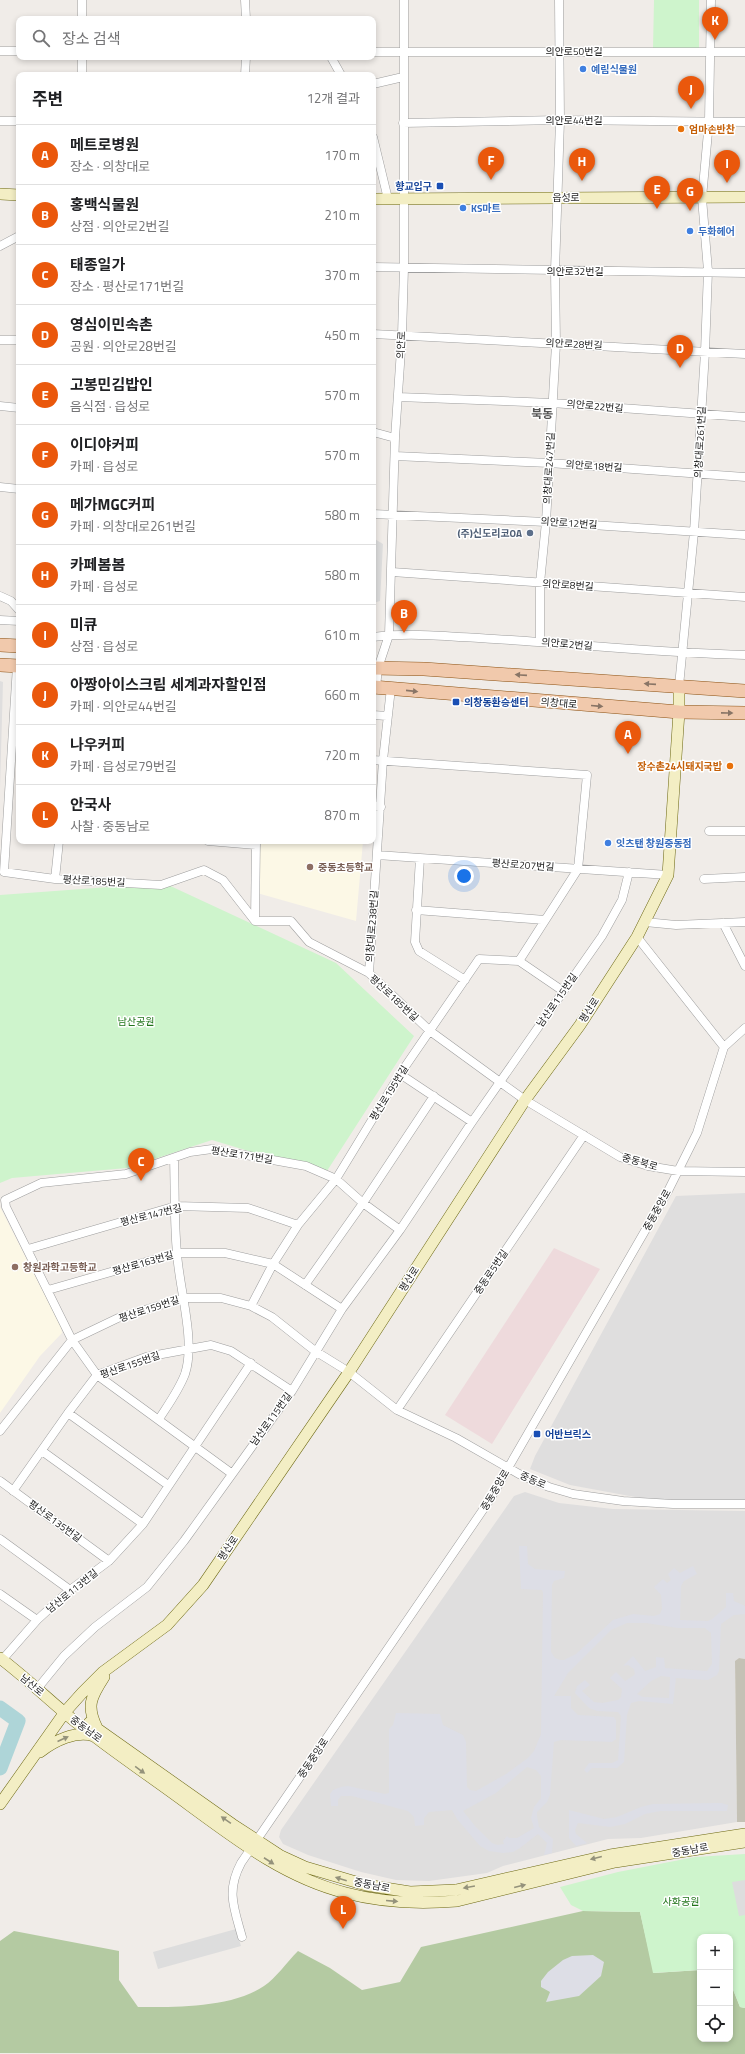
<!DOCTYPE html>
<html lang="ko">
<head>
<meta charset="utf-8">
<style>
	:root { --surface:#fff; --page:#f6f6f6; --text:#202124; --muted:#757577; --line:#e0e0e0; --accent:#ea580c }
	body { margin:0; font-family:"Titillium Web","Noto Sans KR",sans-serif; background:var(--page); color:var(--text) }
	.controls { position:absolute; right:12px; bottom:12px; display:grid; overflow:hidden; border-radius:8px; box-shadow:0 2px 6px #0003 }
	.controls button { width:36px; height:36px; display:grid; place-items:center; padding:0; border:0; border-bottom:1px solid var(--line); background:var(--surface); color:var(--text); font:20px sans-serif }
	.you { position:absolute; left:464px; top:876px; width:14px; height:14px; margin:-10px; border:3px solid #fff; border-radius:50%; background:#1a73e8; box-shadow:0 0 0 6px #1a73e833 }
	.badge { display:grid; place-items:center; width:26px; height:26px; border-radius:50%; background:var(--accent); color:#fff; font-size:13px; font-weight:700 }
	.pin { position:absolute; translate:-50% -33px; filter:drop-shadow(0 1px 2px #0008) }
	.pin::after { content:''; position:absolute; top:21px; width:14px; height:12px; background:inherit; clip-path:polygon(0 0,100% 0,50% 100%) }
	.list { margin:0; padding:0; list-style:none }
	h2 { display:flex; justify-content:space-between; align-items:center; height:52px; margin:0; padding:0 16px; font-size:17px }
	h2 small { font-size:13px; font-weight:400; color:var(--muted) }
	.list li { display:grid; grid-template-columns:26px 1fr auto; gap:12px; align-items:center; box-sizing:border-box; height:60px; padding:0 16px; border-top:1px solid var(--line) }
	.list b { display:block; font-size:15px; white-space:nowrap }
	.list p { margin:0; font-size:13px; white-space:nowrap; color:var(--muted) }
	.list em { font-size:13px; font-style:normal; color:var(--muted) }
	.icon { flex:none; width:22px; height:22px; fill:none; stroke:currentColor; stroke-width:2; stroke-linecap:round; stroke-linejoin:round }
	.map { position:relative; flex:none; width:745px; height:2054px; overflow:hidden }
	.search { position:absolute; background:var(--surface); box-shadow:0 2px 6px #0003; left:16px; top:16px; width:360px; height:44px; display:flex; align-items:center; gap:10px; box-sizing:border-box; padding:0 14px; border-radius:8px; color:var(--muted); font-size:15px }
	.panel { position:absolute; background:var(--surface); box-shadow:0 2px 6px #0003; left:16px; top:72px; width:360px; height:772px; border-radius:8px }
	.map>svg:first-child { display:block }
	.residential { fill:#dfdede }
	.commercial { fill:#eedadc }
	.education { fill:#fcf8e6 }
	.construction { fill:#c4c1b5 }
	.forest { fill:#b4caa2 }
	.park { fill:#cef4cc }
	.parking { fill:#ddd }
	.plaza { fill:#dddee6; fill-rule:evenodd }
	.lines { fill:none; stroke-linecap:round; stroke-linejoin:round }
	.river { stroke:#aed5d8; stroke-width:15 }
	.street-casing { stroke:#9e9e9e; stroke-width:9 }
	.secondary-casing { stroke:#6d6913; stroke-width:12 }
	.primary-casing { stroke:#8b5112; stroke-width:14 }
	.street { stroke:#fff; stroke-width:8 }
	.secondary { stroke:#f3eec4; stroke-width:11 }
	.primary { stroke:#f1c9ac; stroke-width:13 }
	.oneway { fill:#897566 }
	.oneway2 { fill:#94927b }
	.shop-dot { fill:#3f7fe0; stroke:#fff; stroke-width:1.5 }
	.food-dot { fill:#e8710a; stroke:#fff; stroke-width:1.5 }
	.transit-dot { fill:#1a4fb4; stroke:#fff; stroke-width:1.5 }
	.service-dot { fill:#5c6f8a; stroke:#fff; stroke-width:1.5 }
	.education-dot { fill:#8d6e63; stroke:#fff; stroke-width:1.5 }
	.labels { text-anchor:middle; dominant-baseline:central; stroke-width:3; stroke-linejoin:round; paint-order:stroke }
	.street-label { font-size:10px; fill:#212121; stroke:#fff }
	.shop-label { font-size:10px; font-weight:bold; fill:#366cbe; stroke:#fff; text-anchor:start }
	.food-label { font-size:10px; font-weight:bold; fill:#c56008; stroke:#fff; text-anchor:start }
	.transit-label { font-size:10px; font-weight:bold; fill:#164399; stroke:#fff; text-anchor:start }
	.service-label { font-size:10px; font-weight:bold; fill:#4e5e75; stroke:#fff; text-anchor:end }
	.education-label { font-size:10px; font-weight:bold; fill:#785e54; stroke:#fff; text-anchor:start }
	.park-label { font-size:10px; fill:#207419; stroke:#fff }
	.quarter-label { font-size:12px; font-weight:bold; fill:#545454; stroke:#fff }
</style>
</head>
<body>
<div class="map">
<svg width="745" height="2054" viewBox="0 0 745 2054">
	<rect width="100%" height="100%" fill="#f0ece8"/>
	<path class="residential" d="M0,681L3,682L0,788Z
		M745,1193V1503L673,1504L570,1485L530,1469L535,1456L676,1196Z
		M525,1492L559,1503L613,1509L745,1511V1659L739,1658L735,1661L737,1822L641,1838L608,1839L503,1866L487,1873L429,1881L396,1880L361,1872L308,1855L283,1844L279,1837L281,1830L514,1496Z"/>
	<path class="commercial" d="M554,1248L600,1269L492,1444L445,1415Z"/>
	<path class="education" d="M261,841H363L356,921L257,893Z
		M0,1207L61,1327L62,1333L40,1356L0,1413Z"/>
	<path class="construction" d="M739,1658L745,1659V1822H737L735,1661Z"/>
	<path class="forest" d="M583,1911L640,1912L654,1973L700,1970V2039H730V1982L740,2007L745,2008V2054L0,2053V1941L14,1931L119,1951V1980L138,2007C176,2007 231,2008 264,1986C276,1978 287,1962 298,1951L330,1968L362,1990L400,1982L421,1947Z"/>
	<path class="park" d="M654,0H699V48L697,50L653,49Z
		M164,883L336,963L414,1036L325,1174L212,1140L127,1168L12,1178L0,1183V895Z
		M745,1854V2008L740,2007L730,1982V1937H700V1970L653,1973L640,1912L583,1911L571,1905L560,1887L618,1872L695,1857Z"/>
	<path class="parking" d="M373,538L383,544L380,601L373,603Z
		M745,1880V1915L739,1916L732,1882Z
		M236,1929L241,1946L158,1969L153,1952Z"/>
	<path class="plaza" d="M519,1546H527L528,1564L535,1569L565,1571L564,1578L554,1581L552,1585L551,1652L555,1658L560,1660H564L576,1654L613,1620L633,1614L654,1616L660,1614L662,1609L661,1595L654,1587L663,1579L667,1583L671,1580L668,1574L674,1568L680,1573L693,1566L697,1574L684,1581L681,1586L680,1620L708,1621L712,1619L726,1607V1593H733L734,1601L745,1606V1614L734,1615L721,1624L719,1671L717,1675L708,1680L676,1678L673,1704L639,1701L631,1703L627,1715L624,1762L617,1768H592L587,1773L584,1770L589,1763H612L618,1760L621,1716L618,1712L597,1711L589,1708L575,1693L577,1686L585,1680L590,1685L582,1691L594,1702L602,1703L618,1700L621,1697L622,1689L610,1678L616,1672L625,1681L633,1676L635,1674L634,1669L628,1665L623,1666L633,1656L645,1671L656,1667V1657L664,1658L665,1668L707,1671L712,1664L711,1633L705,1628H678L646,1623H627L611,1630L568,1673L554,1696H571V1708L578,1715L614,1717L616,1720V1739L612,1742L561,1740L554,1742L550,1795L547,1802L537,1812V1816L539,1827L553,1839L552,1853L544,1855L547,1843L538,1834L520,1848L513,1852L503,1853L489,1851L480,1846L457,1819L452,1810L429,1812L424,1818V1825L415,1826L414,1817L408,1811L352,1796H341L338,1800V1806H331L330,1794L333,1790L341,1787L348,1786L385,1794L389,1793V1729L393,1725L396,1713L440,1714L443,1725L463,1735L466,1742L467,1787L470,1790L476,1791L506,1774L528,1758L534,1751L541,1734L543,1593L542,1590L521,1589ZM661,1676L670,1677L669,1698L643,1697L637,1694L651,1681ZM527,1767L536,1770L541,1776V1798L534,1807L531,1818L534,1828L517,1838H509L507,1836L503,1841L504,1844L497,1845L492,1843L475,1826L463,1811L496,1793Z
		M721,1803L728,1805L727,1811H660L645,1814L625,1824L610,1827L578,1823L575,1830L576,1834L587,1843L576,1846L569,1838V1810L604,1819L617,1817L641,1807L653,1804Z
		M593,1955L604,1962L601,1976L579,1996L546,2002L550,1992L541,1987V1981L548,1972L563,1960L572,1956Z"/>
	<g class="lines">
		<path class="river" d="M0,1708L18,1721L0,1768"/>
		<g class="street-casing">
			<path id="street" d="M82,0V19
				M245,0L246,19
				M0,51H19
				M373,52H745
				M331,57L341,75
				M82,75V57
				M245,75L246,57
				M373,84L403,77
				M0,121H19
				M403,123L560,120L745,122
				M373,137L388,199
				M0,246L19,236
				M373,267L745,273
				M373,334L745,354
				M0,340H19
				M398,397L552,403L745,417
				M0,406L19,408
				M373,432L395,438
				M395,456L549,463L745,477
				M0,487L19,489
				M373,514L546,522L745,535
				M392,572L745,597
				M0,596L11,601L19,610
				M0,620L19,621
				M373,637C413,632 454,637 494,639C578,644 661,653 745,655
				M540,642V583L546,522L556,344L555,271L560,120L559,0
				M17,666L4,872L55,879L161,885L204,870L223,880L255,921H291L309,942L369,973L430,1031L500,1082L525,1100L620,1157L648,1166L678,1171L745,1172
				M679,686L694,532L705,352L708,271L702,198L709,121L711,0
				M376,687L378,668L389,635L395,438L402,335L404,268V0
				M373,715L387,716
				M373,760L587,775L578,869L519,961
				M373,806L381,807
				M709,831H745
				M208,841L256,845
				M377,855L668,875
				M420,858L415,942L419,951L465,980
				M55,879L59,841
				M704,879L745,877
				M416,910L545,920
				M255,921L256,841
				M645,922L676,925L745,922
				M723,923L745,966
				M637,937L724,1047
				M369,973L383,760L391,688
				M400,1074L472,1122
				M28,1249L176,1206L248,1208L298,1225
				M305,1285L363,1203L434,1096
				M48,1290L177,1253H225L273,1264L342,1309
				M251,1306L273,1264L298,1225L336,1179L400,1074L479,959L519,961L563,991
				M397,1410L584,1135
				M68,1413L168,1485
				M159,1419C168,1405 179,1390 185,1374C196,1341 179,1288 177,1253C174,1222 175,1190 174,1158
				M0,1431L72,1340L118,1318L184,1298H221L251,1306L272,1317L315,1351L349,1372L397,1410L456,1438L519,1474L549,1487L573,1494L623,1501L673,1504H745
				M42,1451L143,1524
				M231,1473L97,1375L72,1340L6,1207L5,1200L41,1183L126,1174L190,1152L212,1149L306,1166L336,1179L363,1203L400,1230
				M0,1481L109,1561
				M13,1491L68,1413L97,1375L146,1357L211,1345L231,1351L292,1391
				M0,1539L70,1590
				M0,1594L37,1620
				M2,1660L37,1620L70,1590L109,1561L143,1524L251,1363
				M37,1689L64,1656L95,1627L147,1587L184,1541L292,1391L342,1309L400,1230L472,1122L602,936L622,900L629,872
				M242,1937C234,1908 226,1891 241,1863L489,1501L668,1191L697,1133L724,1047L745,1028"/>
		</g>
		<g class="secondary-casing">
			<path id="secondary" d="M0,194L19,195
				M373,199L745,197
				M0,1658C25,1677 48,1699 72,1719C109,1749 150,1776 189,1805C238,1841 286,1878 346,1893C383,1903 419,1904 457,1901L615,1862L745,1842
				M89,1723L232,1824L281,1856L305,1867L366,1885L410,1892L456,1890L610,1855L745,1834
				M97,1728C86,1706 91,1697 104,1677
				M40,1752C54,1741 76,1730 94,1736
				M0,1804L65,1712L82,1693L103,1672L167,1625L203,1585L349,1372L525,1100L580,1025L637,937L668,875L679,712V686"/>
		</g>
		<g class="primary-casing">
			<path id="primary" d="M0,645L19,646
				M0,665L19,666
				M373,668L424,669L745,691
				M373,687L679,712L745,713"/>
		</g>
		<use href="#street" class="street"/>
		<use href="#secondary" class="secondary"/>
		<use href="#primary" class="primary"/>
	</g>
	<defs><path id="oneway-solid" d="M-6-.8H1V-3.2L6.5 0L1 3.2V.8H-6Z"/></defs>
	<g class="oneway">
		<use href="#oneway-solid" transform="translate(521 675) rotate(-176)"/>
		<use href="#oneway-solid" transform="translate(650 684) rotate(-176)"/>
		<use href="#oneway-solid" transform="translate(412 691) rotate(6)"/>
		<use href="#oneway-solid" transform="translate(597 706) rotate(5)"/>
		<use href="#oneway-solid" transform="translate(727 713) rotate(1)"/>
	</g>
	<g class="oneway2">
		<use href="#oneway-solid" transform="translate(63 1739) rotate(-24)"/>
		<use href="#oneway-solid" transform="translate(140 1770) rotate(36)"/>
		<use href="#oneway-solid" transform="translate(226 1820) rotate(-145)"/>
		<use href="#oneway-solid" transform="translate(596 1858) rotate(166)"/>
		<use href="#oneway-solid" transform="translate(269 1861) rotate(33)"/>
		<use href="#oneway-solid" transform="translate(341 1879) rotate(-163)"/>
		<use href="#oneway-solid" transform="translate(520 1886) rotate(-14)"/>
		<use href="#oneway-solid" transform="translate(469 1887) rotate(170)"/>
		<use href="#oneway-solid" transform="translate(392 1901) rotate(5)"/>
	</g>
	<g class="shop-dot">
		<circle cx="583" cy="69" r="4"/>
		<circle cx="463" cy="208" r="4"/>
		<circle cx="690" cy="231" r="4"/>
		<circle cx="608" cy="843" r="4"/>
	</g>
	<g class="food-dot">
		<circle cx="681" cy="129" r="4"/>
		<circle cx="730" cy="766" r="4"/>
	</g>
	<g class="transit-dot">
		<rect x="436" y="182" width="8" height="8" rx="2"/>
		<rect x="452" y="698" width="8" height="8" rx="2"/>
		<rect x="533" y="1430" width="8" height="8" rx="2"/>
	</g>
	<circle class="service-dot" cx="530" cy="533" r="4"/>
	<g class="education-dot">
		<circle cx="310" cy="867" r="4"/>
		<circle cx="15" cy="1267" r="4"/>
	</g>
	<g class="labels">
		<g class="street-label">
			<text x="574" y="51">의안로50번길</text>
			<text x="574" y="120">의안로44번길</text>
			<text x="566" y="197">읍성로</text>
			<text x="575" y="271">의안로32번길</text>
			<text transform="translate(574 344) rotate(3)">의안로28번길</text>
			<text transform="translate(401 345) rotate(-87)">의안로</text>
			<text transform="translate(595 406) rotate(5)">의안로22번길</text>
			<text transform="translate(700 442) rotate(-87)">의창대로261번길</text>
			<text transform="translate(594 466) rotate(4)">의안로18번길</text>
			<text transform="translate(549 468) rotate(-87)">의창대로247번길</text>
			<text transform="translate(569 523) rotate(4)">의안로12번길</text>
			<text transform="translate(568 585) rotate(4)">의안로8번길</text>
			<text transform="translate(567 644) rotate(5)">의안로2번길</text>
			<text transform="translate(559 703) rotate(5)">의창대로</text>
			<text transform="translate(523 865) rotate(4)">평산로207번길</text>
			<text transform="translate(94 881) rotate(3)">평산로185번길</text>
			<text transform="translate(372 926) rotate(-86)">의창대로238번길</text>
			<text transform="translate(394 998) rotate(43)">평산로185번길</text>
			<text transform="translate(557 1000) rotate(-55)">남산로115번길</text>
			<text transform="translate(589 1010) rotate(-57)">평산로</text>
			<text transform="translate(389 1093) rotate(-58)">평산로195번길</text>
			<text transform="translate(242 1155) rotate(9)">평산로171번길</text>
			<text transform="translate(640 1162) rotate(16)">중동북로</text>
			<text transform="translate(657 1210) rotate(-61)">중동중앙로</text>
			<text transform="translate(151 1215) rotate(-14)">평산로147번길</text>
			<text transform="translate(143 1263) rotate(-16)">평산로163번길</text>
			<text transform="translate(491 1272) rotate(-56)">중동로5번길</text>
			<text transform="translate(409 1279) rotate(-57)">평산로</text>
			<text transform="translate(149 1309) rotate(-18)">평산로159번길</text>
			<text transform="translate(130 1365) rotate(-19)">평산로155번길</text>
			<text transform="translate(271 1419) rotate(-54)">남산로115번길</text>
			<text transform="translate(533 1480) rotate(23)">중동로</text>
			<text transform="translate(495 1490) rotate(-59)">중동중앙로</text>
			<text transform="translate(55 1521) rotate(36)">평산로135번길</text>
			<text transform="translate(228 1548) rotate(-56)">평산로</text>
			<text transform="translate(72 1591) rotate(-39)">남산로113번길</text>
			<text transform="translate(32 1685) rotate(40)">남산로</text>
			<text transform="translate(86 1729) rotate(37)">중동남로</text>
			<text transform="translate(313 1758) rotate(-56)">중동중앙로</text>
			<text transform="translate(690 1850) rotate(-10)">중동남로</text>
			<text transform="translate(372 1885) rotate(11)">중동남로</text>
		</g>
		<g class="shop-label">
			<text x="591" y="69">예림식물원</text>
			<text x="471" y="208">KS마트</text>
			<text x="698" y="231">두화헤어</text>
			<text x="616" y="843">잇츠탠 창원중동점</text>
		</g>
		<g class="food-label">
			<text x="689" y="129">엄마손반찬</text>
			<text x="722" y="766" text-anchor="end">장수촌24시돼지국밥</text>
		</g>
		<g class="transit-label">
			<text x="432" y="186" text-anchor="end">향교입구</text>
			<text x="464" y="702">의창동환승센터</text>
			<text x="545" y="1434">어반브릭스</text>
		</g>
		<g class="service-label">
			<text x="522" y="533">(주)신도리코OA</text>
		</g>
		<g class="education-label">
			<text x="318" y="867">중동초등학교</text>
			<text x="23" y="1267">창원과학고등학교</text>
		</g>
		<g class="park-label">
			<text x="136" y="1021">남산공원</text>
			<text x="681" y="1901">사화공원</text>
		</g>
		<g class="quarter-label">
			<text x="542" y="413">북동</text>
		</g>
	</g>
</svg>
<div class="controls">
<button>+</button>
<button>−</button>
<button><svg class="icon" aria-label="locate" viewBox="0 0 24 24"><circle cx="12" cy="12" r="6"/><path d="M12 2v4M12 18v4M2 12h4M18 12h4"/></svg></button>
</div>
<div class="you"></div>
<div class="pin badge" style="left:628px;top:754px">A</div>
<div class="pin badge" style="left:404px;top:633px">B</div>
<div class="pin badge" style="left:141px;top:1181px">C</div>
<div class="pin badge" style="left:680px;top:368px">D</div>
<div class="pin badge" style="left:657px;top:209px">E</div>
<div class="pin badge" style="left:491px;top:180px">F</div>
<div class="pin badge" style="left:690px;top:211px">G</div>
<div class="pin badge" style="left:582px;top:181px">H</div>
<div class="pin badge" style="left:727px;top:183px">I</div>
<div class="pin badge" style="left:691px;top:109px">J</div>
<div class="pin badge" style="left:715px;top:40px">K</div>
<div class="pin badge" style="left:343px;top:1929px">L</div>
<div class="search"><svg class="icon" aria-label="search" viewBox="0 0 24 24"><circle cx="10" cy="10" r="6"/><path d="M15 15l6 6"/></svg>장소 검색</div>
<section class="panel">
<h2>주변<small>12개 결과</small></h2>
<ul class="list">
<li><span class="badge">A</span><div><b>메트로병원</b><p>장소 · 의창대로</p></div><em>170 m</em></li>
<li><span class="badge">B</span><div><b>홍백식물원</b><p>상점 · 의안로2번길</p></div><em>210 m</em></li>
<li><span class="badge">C</span><div><b>태종일가</b><p>장소 · 평산로171번길</p></div><em>370 m</em></li>
<li><span class="badge">D</span><div><b>영심이민속촌</b><p>공원 · 의안로28번길</p></div><em>450 m</em></li>
<li><span class="badge">E</span><div><b>고봉민김밥인</b><p>음식점 · 읍성로</p></div><em>570 m</em></li>
<li><span class="badge">F</span><div><b>이디야커피</b><p>카페 · 읍성로</p></div><em>570 m</em></li>
<li><span class="badge">G</span><div><b>메가MGC커피</b><p>카페 · 의창대로261번길</p></div><em>580 m</em></li>
<li><span class="badge">H</span><div><b>카페봄봄</b><p>카페 · 읍성로</p></div><em>580 m</em></li>
<li><span class="badge">I</span><div><b>미큐</b><p>상점 · 읍성로</p></div><em>610 m</em></li>
<li><span class="badge">J</span><div><b>아짱아이스크림 세계과자할인점</b><p>카페 · 의안로44번길</p></div><em>660 m</em></li>
<li><span class="badge">K</span><div><b>나우커피</b><p>카페 · 읍성로79번길</p></div><em>720 m</em></li>
<li><span class="badge">L</span><div><b>안국사</b><p>사찰 · 중동남로</p></div><em>870 m</em></li>
</ul>
</section>
</div>
</body>
</html>
